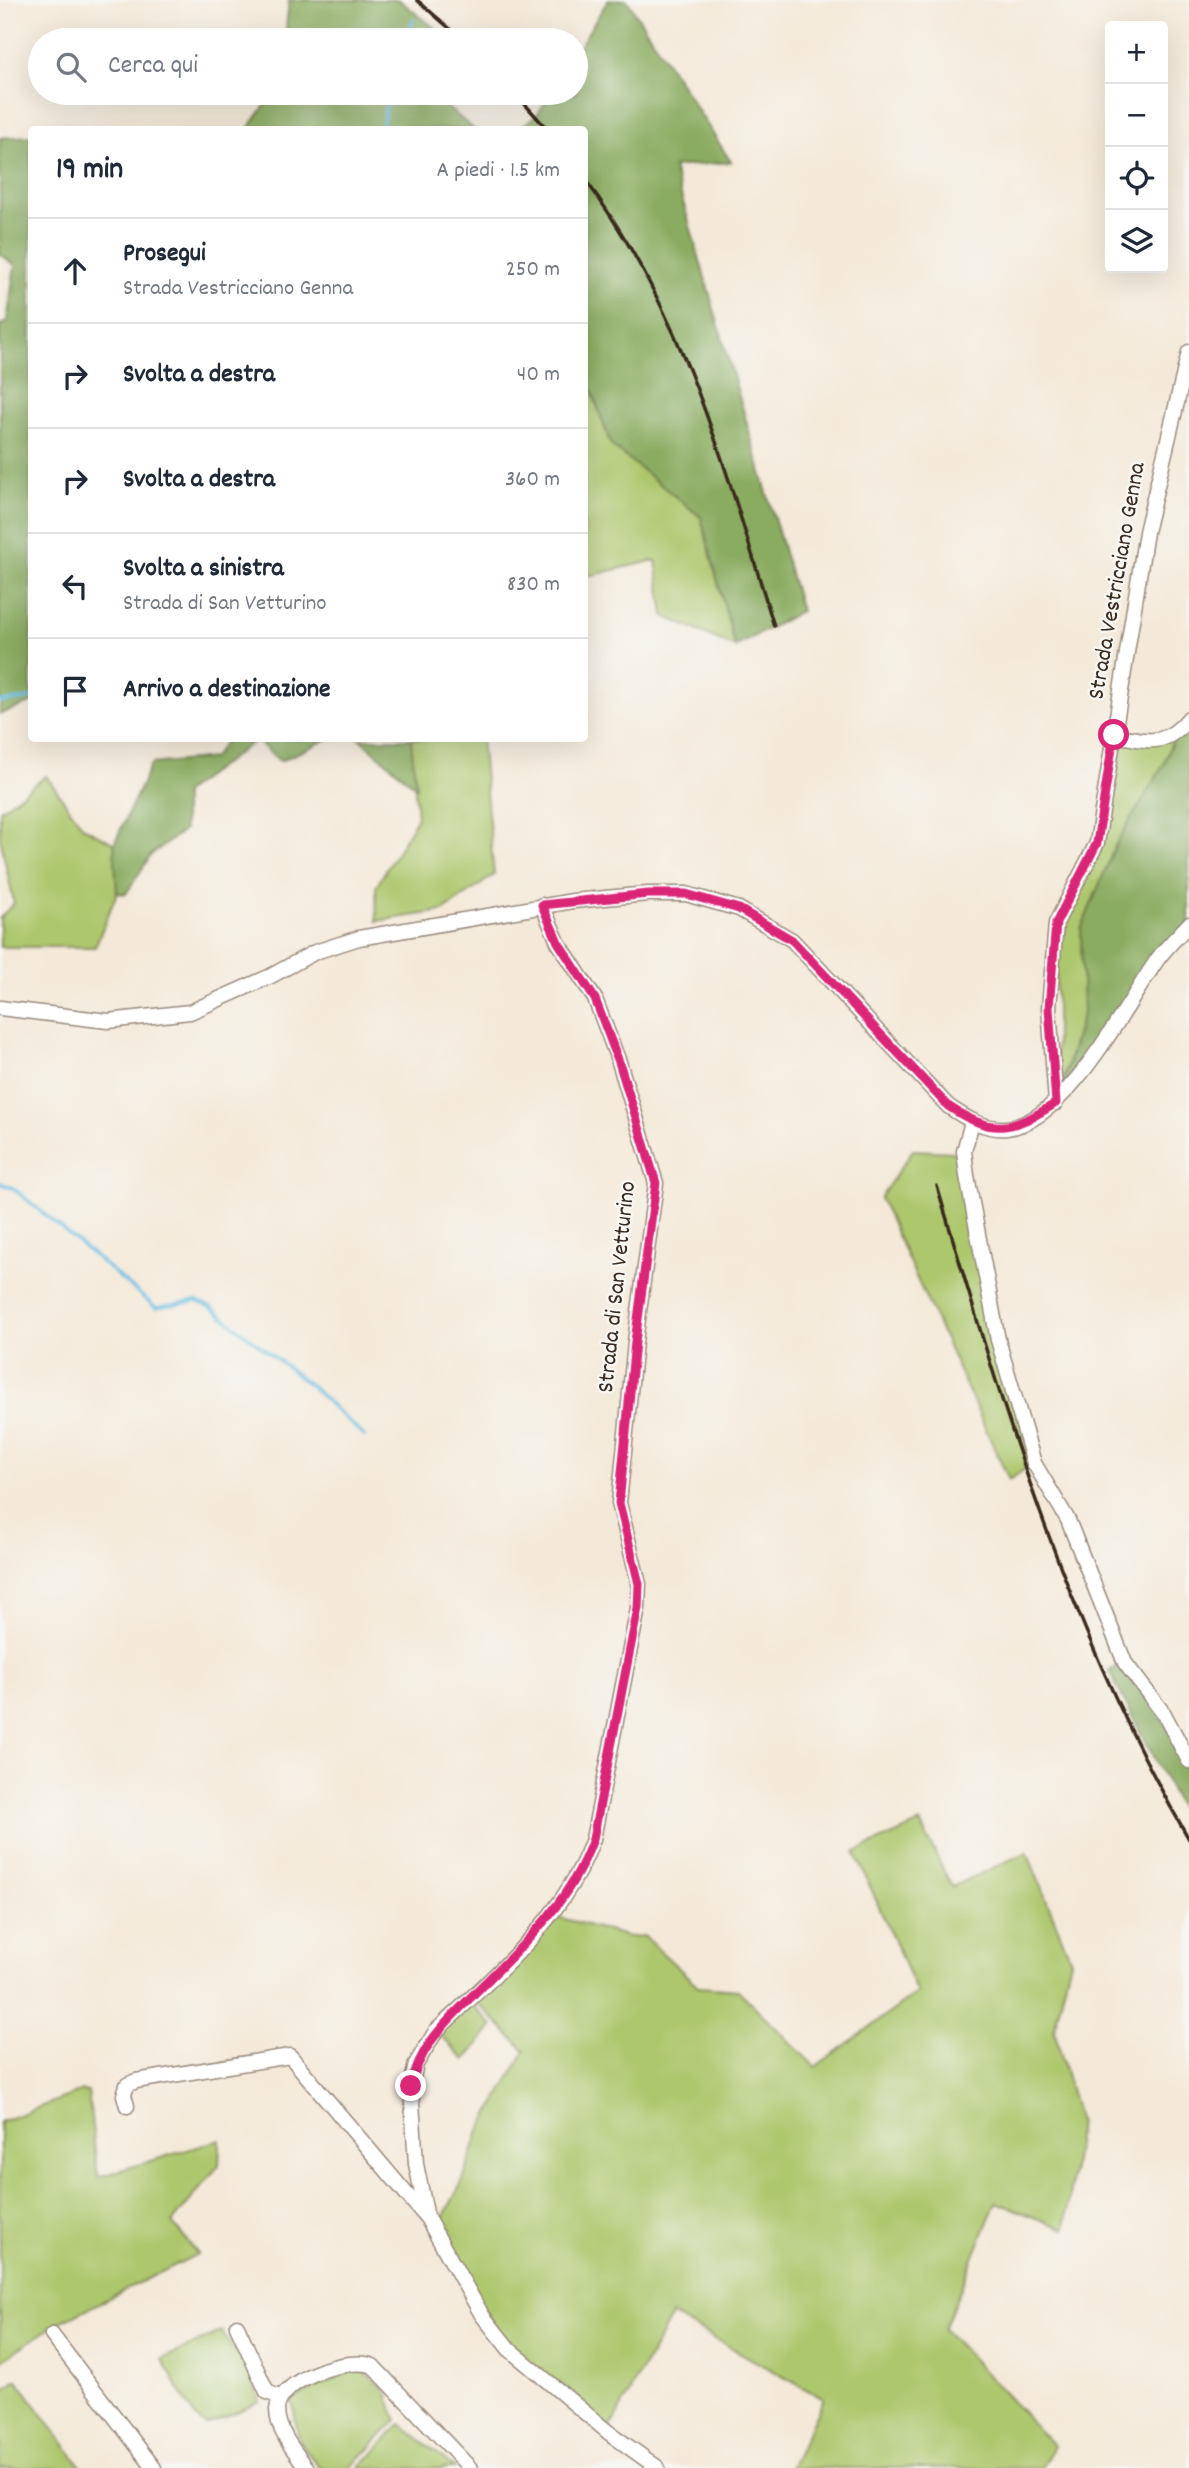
<!DOCTYPE html>
<html lang="it">
<head>
<meta charset="utf-8">
<style>
	:root { --surface:#fff; --page:#f2f2f3; --text:#1f2937; --muted:#747a83; --line:#e0e1e3 }
	body { margin:0; font-family:Dekko,sans-serif; background:var(--page); color:var(--text) }
	.controls { position:absolute; right:21px; top:21px; display:grid; overflow:hidden; border-radius:7px; box-shadow:0 7px 28px #0002 }
	.controls button { width:63px; height:63px; display:grid; place-items:center; padding:0; border:0; border-bottom:2px solid var(--line); background:var(--surface); color:var(--text); font:35px sans-serif }
	.stop { position:absolute; width:21px; height:21px; margin:-16px; border:5px solid #db2777; border-radius:50%; background:#fff }
	.stop.end { background:#db2777; border-color:#fff; box-shadow:0 2px 7px #0008 }
	.list { margin:0; padding:0; list-style:none }
	h2 { display:flex; justify-content:space-between; align-items:center; height:91px; margin:0; padding:0 28px; font-size:30px }
	h2 small { font-size:23px; font-weight:400; color:var(--muted) }
	.list li { display:grid; grid-template-columns:46px 1fr auto; gap:21px; align-items:center; box-sizing:border-box; height:105px; padding:0 28px; border-top:2px solid var(--line) }
	.list b { display:block; font-size:26px; white-space:nowrap }
	.list p { margin:0; font-size:23px; white-space:nowrap; color:var(--muted) }
	.list em { font-size:23px; font-style:normal; color:var(--muted) }
	.icon { flex:none; width:38px; height:38px; fill:none; stroke:currentColor; stroke-width:2; stroke-linecap:round; stroke-linejoin:round }
	.map { position:relative; flex:none; width:1189px; height:2468px; overflow:hidden }
	.search { position:absolute; background:var(--surface); box-shadow:0 7px 28px #0002; left:28px; top:28px; width:560px; height:77px; display:flex; align-items:center; gap:18px; box-sizing:border-box; padding:0 24px; border-radius:38px; color:var(--muted); font-size:26px }
	.panel { position:absolute; background:var(--surface); box-shadow:0 7px 28px #0002; left:28px; top:126px; width:560px; height:616px; border-radius:7px }
	.map>svg:first-child { display:block }
	.green { fill:#adc76d; stroke:#747846; stroke-width:2 }
	.forest { fill:#8aac60; stroke:#626b3f; stroke-width:2 }
	.lines { fill:none; stroke-linecap:round; stroke-linejoin:round }
	.stream { stroke:#64bbe1; stroke-width:3.5 }
	.minor-casing { stroke:#988a7b; stroke-width:17 }
	.minor { stroke:#fff; stroke-width:14 }
	.rail { stroke:#3b2a1e; stroke-width:3.5 }
	.route { stroke:#db2777; stroke-width:9 }
	.labels { text-anchor:middle; dominant-baseline:central; stroke-width:5; stroke-linejoin:round; paint-order:stroke }
	.street-label { font-size:24px; fill:#3b2a1e; stroke:#f6f6f2 }
</style>
</head>
<body>
<div class="map">
<svg width="1189" height="2468" viewBox="0 0 1189 2468">
	<rect width="100%" height="100%" fill="#f6f6f2"/>
	<filter id="ink" filterUnits="userSpaceOnUse"><feTurbulence type="fractalNoise" baseFrequency=".0143" numOctaves="2"/><feDisplacementMap in="SourceGraphic" scale="14" xChannelSelector="R" yChannelSelector="G"/><feConvolveMatrix kernelMatrix="1 2 1 2 8 2 1 2 1" color-interpolation-filters="sRGB"/></filter>
	<filter id="wash" filterUnits="userSpaceOnUse"><feTurbulence type="fractalNoise" baseFrequency=".00686" numOctaves="4" result="noise"/><feDisplacementMap in="SourceGraphic" scale="28" xChannelSelector="R" yChannelSelector="G"/><feGaussianBlur stdDeviation="1.57" result="paint"/><feColorMatrix in="noise" values="0 0 0 0 0 0 0 0 0 0 0 0 0 0 0 0 0 1.4 0 .05"/><feComposite in="paint" operator="in"/></filter>
	<g filter="url(#wash)">
		<rect width="100%" height="100%" fill="#f4e9d8"/>
		<path class="green" d="M584,370L611,445L701,517L735,647L664,616L656,560L588,576L584,552Z
			M1114,735L1174,736L1164,764L1081,929L1083,1012L1056,1103V923L1097,843Z
			M411,739H481L494,875L443,911L377,921L376,887L417,818Z
			M46,776L83,827L121,847L117,893L95,947H0V918L14,903L0,838V810Z
			M913,1150L953,1152L966,1168L998,1340L1034,1463L1009,1480L880,1198Z
			M920,1823L952,1887L1027,1852L1071,1960L1054,2029L1079,2122L1065,2229L996,2202L944,2329L1054,2446L1041,2468H790L824,2399L672,2315L608,2432L509,2349L435,2233L463,2180L478,2134L525,2051L472,1997L551,1915L629,1937L644,1936L699,1987L738,1990L815,2067L917,1993L855,1852Z
			M468,2000L493,2026L465,2060L436,2031Z
			M82,2091L88,2092L98,2177L220,2140L219,2165L172,2223L198,2254L56,2324L0,2361V2122Z
			M222,2331L231,2347L242,2353L260,2402L206,2425L195,2417L162,2359Z
			M358,2368L385,2389L397,2420L350,2468H320L299,2442L292,2399Z
			M17,2380L82,2468H0V2393Z
			M401,2424L455,2468H359Z"/>
		<path class="forest" d="M289,0H399L450,40H292L286,28Z
			M608,0H627L731,162L673,167L801,611L735,647L701,517L611,445L585,370L584,130L518,129L537,115L551,93H576V52Z
			M274,93H429L474,129H248Z
			M31,136V703L0,714V325L7,322L15,265L0,254V138Z
			M1189,718V924L1060,1094L1083,1012L1081,929L1116,844L1164,764L1174,736Z
			M227,739H328L280,761L256,740L184,793V830L151,855L126,894L117,893L114,844L151,764L213,758Z
			M360,739H411L416,787Z
			M1125,1663L1189,1761V1826L1109,1671Z"/>
		<g class="lines">
			<path class="stream" d="M406,40L413,20
				M381,130L389,93
				M0,702L32,698
				M0,1183L13,1188L156,1308L196,1301L211,1307L311,1386L364,1436"/>
		</g>
	</g>
	<g filter="url(#ink)">
		<g class="lines">
			<g class="minor-casing">
				<path id="minor" d="M1114,735C1150,741 1164,748 1189,718
					M542,905L558,942L595,999L619,1062L656,1183L635,1342L619,1503L639,1584L638,1608L593,1839C565,1918 496,1974 436,2031L416,2064L411,2086L416,2164L427,2218L482,2315L509,2349L608,2432L658,2468
					M0,1008L108,1021L190,1012L271,976L315,952L359,938L573,901L648,894H686L739,909L792,940L948,1106C965,1118 985,1130 1007,1128C1066,1122 1126,1005 1157,960C1166,947 1178,936 1189,924
					M1056,1103L1049,1008L1056,923L1097,843L1146,532L1189,352
					M972,1122L964,1151L967,1176L998,1340L1034,1463L1068,1520L1125,1663L1164,1714L1189,1761
					M127,2106L124,2095L127,2085L136,2081L290,2056L426,2217
					M237,2326L267,2392L279,2397
					M52,2335L154,2468
					M307,2468C295,2452 277,2431 277,2410C278,2379 349,2356 373,2366L470,2468"/>
			</g>
			<use href="#minor" class="minor"/>
			<path class="rail" d="M417,0L463,40
				M515,93L548,130
				M584,178C684,310 726,471 774,626
				M937,1186C1003,1409 1070,1637 1189,1839"/>
		</g>
	</g>
	<g class="lines" filter="url(#ink)">
		<path class="route" d="M411,2086C420,2045 445,2024 473,1995C521,1947 570,1904 593,1839L638,1608L639,1584L619,1503L635,1342L656,1183L619,1062L595,999L558,942L542,905L648,894H686L739,909L792,940L948,1106C993,1136 1012,1131 1056,1103L1049,1008L1056,923L1097,843L1114,735"/>
	</g>
	<g class="labels">
		<g class="street-label">
			<text transform="translate(1118 581) rotate(-80)">Strada Vestricciano Genna</text>
			<text transform="translate(618 1287) rotate(-84)">Strada di San Vetturino</text>
		</g>
	</g>
</svg>
<div class="controls">
<button>+</button>
<button>−</button>
<button><svg class="icon" aria-label="locate" viewBox="0 0 24 24"><circle cx="12" cy="12" r="6"/><path d="M12 2v4M12 18v4M2 12h4M18 12h4"/></svg></button>
<button><svg class="icon" aria-label="layers" viewBox="0 0 24 24"><path d="M12 4l9 5-9 5-9-5zM3 14l9 5 9-5"/></svg></button>
</div>
<div class="stop" style="left:1114px;top:735px"></div>
<div class="stop end" style="left:411px;top:2086px"></div>
<div class="search"><svg class="icon" aria-label="search" viewBox="0 0 24 24"><circle cx="10" cy="10" r="6"/><path d="M15 15l6 6"/></svg>Cerca qui</div>
<section class="panel">
<h2>19 min<small>A piedi · 1.5 km</small></h2>
<ul class="list">
<li><svg class="icon" aria-label="ahead" viewBox="0 0 24 24"><path d="M12 20V5M6 11l6-6 6 6"/></svg><div><b>Prosegui</b><p>Strada Vestricciano Genna</p></div><em>250 m</em></li>
<li><svg class="icon" aria-label="right" viewBox="0 0 24 24"><path d="M7 20v-9h11M14 6l5 5-5 5"/></svg><div><b>Svolta a destra</b></div><em>40 m</em></li>
<li><svg class="icon" aria-label="right" viewBox="0 0 24 24"><path d="M7 20v-9h11M14 6l5 5-5 5"/></svg><div><b>Svolta a destra</b></div><em>360 m</em></li>
<li><svg class="icon" aria-label="left" viewBox="0 0 24 24"><path d="M17 20v-9H6M10 6l-5 5 5 5"/></svg><div><b>Svolta a sinistra</b><p>Strada di San Vetturino</p></div><em>830 m</em></li>
<li><svg class="icon" aria-label="arrive" viewBox="0 0 24 24"><path d="M6 21V4h12l-3 4 3 4H6"/></svg><div><b>Arrivo a destinazione</b></div></li>
</ul>
</section>
</div>
</body>
</html>
